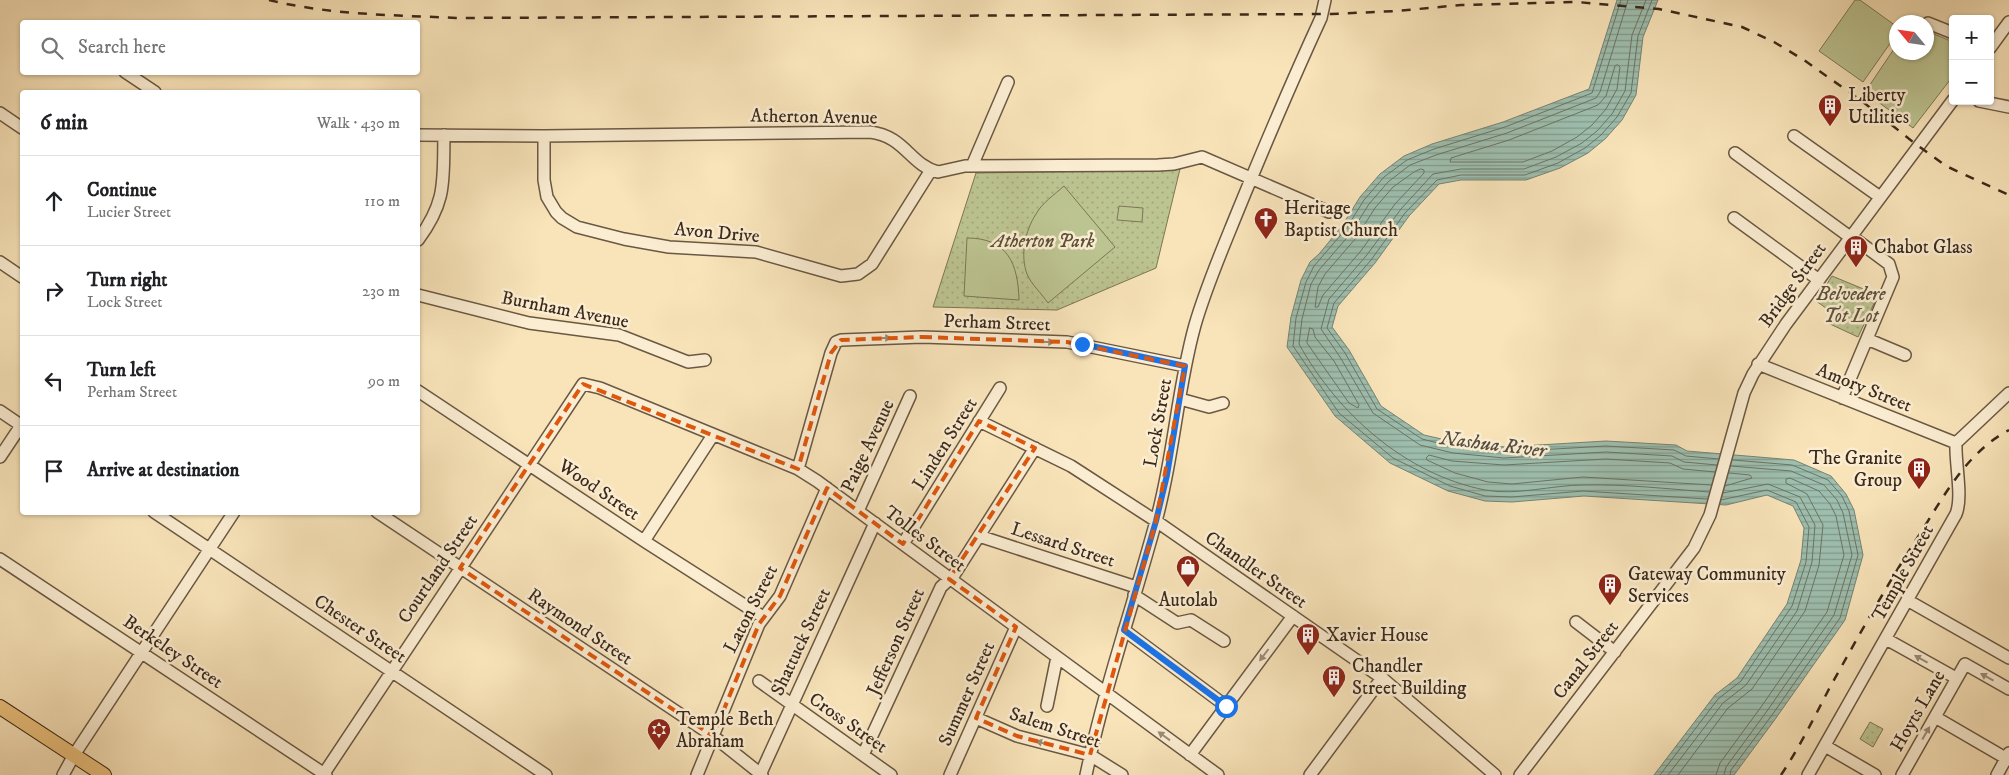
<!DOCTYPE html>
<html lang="en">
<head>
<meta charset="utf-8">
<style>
	:root { --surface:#fff; --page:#f6f6f6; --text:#202124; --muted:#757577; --line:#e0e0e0 }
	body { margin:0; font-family:"IM FELL DW Pica",serif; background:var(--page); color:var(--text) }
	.controls { position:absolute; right:15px; top:15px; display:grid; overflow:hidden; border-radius:5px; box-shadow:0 1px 4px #0004 }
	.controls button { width:45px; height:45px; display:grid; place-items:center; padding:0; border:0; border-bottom:1px solid var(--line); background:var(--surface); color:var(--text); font:25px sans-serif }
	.compass { position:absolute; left:1889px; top:15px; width:45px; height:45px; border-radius:50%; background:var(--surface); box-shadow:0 1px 4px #0004; rotate:299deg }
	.stop { position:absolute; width:15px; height:15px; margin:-11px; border:4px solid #1a73e8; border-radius:50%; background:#fff }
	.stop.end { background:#1a73e8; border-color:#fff; box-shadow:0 1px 5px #0008 }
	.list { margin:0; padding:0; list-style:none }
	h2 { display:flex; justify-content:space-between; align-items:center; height:65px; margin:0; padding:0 20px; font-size:21px }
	h2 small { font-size:16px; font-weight:400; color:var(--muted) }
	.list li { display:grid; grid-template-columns:32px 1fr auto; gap:15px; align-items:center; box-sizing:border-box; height:90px; padding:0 20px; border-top:1px solid var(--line) }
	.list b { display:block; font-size:19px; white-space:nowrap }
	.list p { margin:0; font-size:16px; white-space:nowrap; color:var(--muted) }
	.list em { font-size:16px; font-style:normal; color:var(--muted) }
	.icon { flex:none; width:28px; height:28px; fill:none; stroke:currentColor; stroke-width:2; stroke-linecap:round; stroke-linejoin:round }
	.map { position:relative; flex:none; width:2009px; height:775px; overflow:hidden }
	.search { position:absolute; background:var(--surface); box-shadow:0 1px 4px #0004; left:20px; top:20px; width:400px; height:55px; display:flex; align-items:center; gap:12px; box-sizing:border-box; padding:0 18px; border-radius:5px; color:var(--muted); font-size:19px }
	.panel { position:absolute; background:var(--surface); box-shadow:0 1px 4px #0004; left:20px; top:90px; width:400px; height:425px; border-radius:5px }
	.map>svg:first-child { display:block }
	.park { fill:url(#park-dots); stroke:#7c7656 }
	.pitch { fill:#bcc491; stroke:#7c7656 }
	.water { fill:url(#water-rules); stroke:#768374 }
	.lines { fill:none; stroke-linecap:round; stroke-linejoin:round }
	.shore { stroke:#6c7465; stroke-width:1 }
	.minor-casing { stroke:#6a5843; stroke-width:14 }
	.major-casing { stroke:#3b291b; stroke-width:16 }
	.minor { stroke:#fbedd2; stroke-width:11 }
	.major { stroke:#ecc27d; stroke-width:14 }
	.rail { stroke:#3b291b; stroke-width:2.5; stroke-dasharray:9 9; stroke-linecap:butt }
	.oneway { fill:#9b8b76 }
	.route { stroke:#1a73e8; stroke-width:6 }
	.marked { fill:none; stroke:#df570d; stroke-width:4; stroke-dasharray:10 6; stroke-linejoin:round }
	.labels { text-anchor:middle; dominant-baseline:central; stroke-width:5; stroke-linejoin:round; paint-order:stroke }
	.poi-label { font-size:19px; fill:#3b291b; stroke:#fbedd2; text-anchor:start }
	.street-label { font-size:19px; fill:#3b291b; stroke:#fbedd2 }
	.park-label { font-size:19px; font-style:italic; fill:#5b5038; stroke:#fbedd2 }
	.water-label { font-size:20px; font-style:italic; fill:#544e40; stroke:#fbedd2 }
</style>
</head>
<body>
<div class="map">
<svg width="2009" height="775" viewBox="0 0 2009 775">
	<defs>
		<pattern id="park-dots" width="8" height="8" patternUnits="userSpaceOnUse" patternTransform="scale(1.25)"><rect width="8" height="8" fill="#bcc491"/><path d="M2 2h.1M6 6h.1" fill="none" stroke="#a2a87c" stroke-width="1.8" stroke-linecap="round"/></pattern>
		<pattern id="water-rules" width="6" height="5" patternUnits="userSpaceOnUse" patternTransform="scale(1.25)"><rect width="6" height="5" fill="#9ebfaf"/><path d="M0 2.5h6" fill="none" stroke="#829b8e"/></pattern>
	</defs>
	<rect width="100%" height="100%" fill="#f9e4ba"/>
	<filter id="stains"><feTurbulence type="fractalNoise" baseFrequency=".004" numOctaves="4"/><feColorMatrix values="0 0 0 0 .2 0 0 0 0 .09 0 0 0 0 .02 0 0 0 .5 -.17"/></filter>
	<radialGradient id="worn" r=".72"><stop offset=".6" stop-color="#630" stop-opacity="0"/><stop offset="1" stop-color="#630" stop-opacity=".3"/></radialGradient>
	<path class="park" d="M1180,169L1156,268L1057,310L933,307L976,173L1168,170Z
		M1832,276L1878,295L1858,337L1830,324L1833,313L1816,301Z
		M1870,722L1883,729L1873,747L1860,739Z"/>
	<path class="pitch" d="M1855,0H1860L1896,26V35L1863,82L1819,51Z
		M1927,31L1953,42V76L1913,128L1865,92L1896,46V52H1926Z
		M1064,186L1115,247L1048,303C1042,294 1031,284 1027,274C1020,255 1025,231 1036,214C1042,203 1054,195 1064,186Z
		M1119,206L1143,208L1142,222L1117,220Z
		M967,238C1008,238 1018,264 1019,300L964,296Z"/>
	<path class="water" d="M1617,0H1658L1643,37L1636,95L1622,120L1605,139L1588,153L1560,168L1526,180H1461L1439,184L1409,216L1375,263L1338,306L1332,327L1349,350L1381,406L1424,435L1455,442L1505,447L1606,441L1676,445L1687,451L1794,460L1831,476L1846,494L1854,510L1863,555L1845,620L1776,718L1734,775H1654L1715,695L1737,678L1787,604L1801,560L1804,528L1793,506L1767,495L1726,505L1584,496L1512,502L1485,501L1448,491L1390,463L1335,416L1287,347L1291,317L1301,280L1310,262L1319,254L1342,226L1360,197L1380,174L1404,156L1432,144L1503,122L1589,89Z"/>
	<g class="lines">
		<path class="shore" d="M1621,0L1592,93L1505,127L1434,149L1407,160L1384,177L1364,200L1346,229L1314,266L1306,282L1296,318L1293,346L1339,413L1393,458L1450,486L1485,496L1512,497L1583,491L1707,499
			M1628,0L1600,92L1596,98L1507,133L1436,155L1410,165L1388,182L1369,204L1351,233L1319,270L1311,284L1302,319L1299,344C1338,414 1405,474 1485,490C1517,496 1551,485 1584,485C1625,484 1668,489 1709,492
			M1646,0L1632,35L1625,91L1612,114L1597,131L1582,143L1556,157L1524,169H1461L1433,174L1401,209L1366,256L1329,299L1321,329L1340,357L1373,413L1420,445L1453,453L1504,458L1606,452L1672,456L1684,462L1717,465
			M1652,0L1638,36L1631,93L1617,117L1601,135L1585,148L1558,163L1525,175H1461L1437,180L1405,213L1371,260L1334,303L1327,328L1345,353L1377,409L1422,439L1454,447L1504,452L1606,446L1674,450L1686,456L1719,459
			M1618,65L1620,67L1617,89L1606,109L1592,125L1577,137L1552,151L1523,162H1450L1451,158L1509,140L1598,105L1606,96L1615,66Z
			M1421,169L1424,170V173L1395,204L1360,252L1323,295L1318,307H1315L1318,287L1325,274L1356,238L1375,208L1393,187L1414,172Z
			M1310,328L1313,329L1315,337L1334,361L1359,405L1358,408L1349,403L1307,343Z
			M1711,485L1583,477L1512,484L1488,482L1455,473L1427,460L1426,458L1429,455L1452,461L1504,465L1606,459L1670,463L1683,469L1715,472
			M1725,486L1752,478L1750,475L1729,473
			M1660,775L1718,699L1741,681L1792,606L1806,562L1809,527L1796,502L1767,490L1721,500
			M1668,775L1723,703L1746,685L1797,611L1812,562L1815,525L1800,497L1768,484L1723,493
			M1678,775L1728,708L1752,689L1805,611L1819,565L1823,525L1807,494L1786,483V479L1790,478L1819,491L1830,504L1836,516L1844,555L1827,612L1761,707L1720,763L1716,775
			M1724,775L1726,767L1767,711L1834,615L1852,555L1843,513L1837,500L1824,485L1791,471L1731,466
			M1730,775L1731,770L1772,715L1840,618L1858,555L1849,511L1842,496L1828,480L1792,465L1733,460"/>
		<g class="minor-casing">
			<path id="minor" d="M1928,23L1953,33
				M1990,48L2009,22
				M125,72L155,92
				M1979,101L2009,107
				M0,113L22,128
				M418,135L544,136L870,132C905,136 910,165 938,172L965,166L1158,165L1174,164L1202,157L1329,212
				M544,136V180L547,197L556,212L562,218L577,227L624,239L669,247L756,252L841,276L858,274L872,264L931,170
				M1794,136L1880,197
				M1735,153L1850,237
				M972,166L1008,82
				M1734,218L1819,280
				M418,240C447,201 443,181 444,135
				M0,262L22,277
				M418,295L529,323L619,335L688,362L705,360
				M1867,339L1905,355
				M1758,364L1956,443
				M418,391L644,541L763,617
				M1842,398L1893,277L1889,264L1851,236
				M1180,399L1209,407L1223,403
				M0,411L22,426
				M979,421L1071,466L1156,521L1382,678L1495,775
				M0,457L22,424
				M798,469L831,353L836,342L841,340L922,337L1067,342L1185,366
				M858,511L910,396
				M154,512L546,775
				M377,512L713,736L762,775
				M979,536L1136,587
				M644,541L713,435
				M903,544L1000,388
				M0,559L326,775
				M1134,595L1177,623L1191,620L1224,641
				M1907,600L2009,658
				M1576,622L1615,652
				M1124,630L1226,706
				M1886,639L1956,678
				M759,681L891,775
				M1047,706L1057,657
				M1935,717L2009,760
				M976,718L1017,736L1090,755L1122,775
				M1825,746L1875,775
				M863,755L941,587L954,575L1035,448
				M1190,755L1293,616
				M63,775L74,755L234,512
				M323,775L583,384L600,388L798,469L817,481L1218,775
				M697,775L759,624L780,596L827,488
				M760,775L875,523
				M950,775L1016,627
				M1086,775C1104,689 1133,606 1156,521C1174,457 1177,389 1195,325C1206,287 1222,250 1237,213C1264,147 1291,83 1321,18L1325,0
				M1310,775L1382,678
				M1520,775L1694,548L1710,515L1744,393L1753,374L1786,324L1953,100
				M1808,775L1956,514C1963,497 1955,464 1956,443L2009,393
				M1902,775L1965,664L2009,689
				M1997,775L2009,753"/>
		</g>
		<g class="major-casing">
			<path id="major" d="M0,707L104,775"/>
		</g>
		<use href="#minor" class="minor"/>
		<use href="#major" class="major"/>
		<path class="rail" d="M269,0C330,15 394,15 456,18L1331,14L1397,11L1461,5L1577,2L1659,9L1742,27L1774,42L1804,60L1863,102L1913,142L1946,166L2009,195
			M1781,775C1799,748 1814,718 1829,689C1859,635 1889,581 1923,529C1946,492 1969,451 2009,430"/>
	</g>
	<defs><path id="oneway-solid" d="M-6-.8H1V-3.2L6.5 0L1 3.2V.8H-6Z" transform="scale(1.25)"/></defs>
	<g class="oneway">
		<use href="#oneway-solid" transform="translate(884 338) rotate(-1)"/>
		<use href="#oneway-solid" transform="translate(1047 342) rotate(1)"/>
		<use href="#oneway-solid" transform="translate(1264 655) rotate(127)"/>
		<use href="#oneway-solid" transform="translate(1921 659) rotate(-151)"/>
		<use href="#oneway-solid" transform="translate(1987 677) rotate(-151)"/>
		<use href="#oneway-solid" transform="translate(1926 733) rotate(-60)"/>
		<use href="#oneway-solid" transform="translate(1164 736) rotate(-144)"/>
		<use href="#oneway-solid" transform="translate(1043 743) rotate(-166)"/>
	</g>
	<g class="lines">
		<path class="route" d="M1082,344L1185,366L1167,475L1156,521L1124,630L1226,706"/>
	</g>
	<path class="marked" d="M922,337L1067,342L1185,366L1156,521L1090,755L1017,736L976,718L1016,627L949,579L1035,448L979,421L903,544L827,488L780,596L759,624L713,736L460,568L583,384L798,469L831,353L841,340Z"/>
	<defs>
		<g id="building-pin" transform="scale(1.25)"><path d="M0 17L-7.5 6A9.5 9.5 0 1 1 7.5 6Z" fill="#8f2418" stroke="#fbedd2"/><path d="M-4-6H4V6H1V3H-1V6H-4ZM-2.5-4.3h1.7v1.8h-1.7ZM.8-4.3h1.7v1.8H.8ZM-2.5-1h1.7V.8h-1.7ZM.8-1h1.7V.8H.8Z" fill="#fff"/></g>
		<g id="church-pin" transform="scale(1.25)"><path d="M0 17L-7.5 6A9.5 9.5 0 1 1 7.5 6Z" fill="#8f2418" stroke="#fbedd2"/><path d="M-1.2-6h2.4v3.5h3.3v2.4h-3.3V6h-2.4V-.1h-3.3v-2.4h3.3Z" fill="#fff"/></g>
		<g id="shop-pin" transform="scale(1.25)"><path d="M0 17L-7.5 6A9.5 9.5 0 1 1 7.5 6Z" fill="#8f2418" stroke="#fbedd2"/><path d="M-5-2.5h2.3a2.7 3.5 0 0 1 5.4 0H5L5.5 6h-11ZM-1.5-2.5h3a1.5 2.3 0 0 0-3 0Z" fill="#fff"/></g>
		<g id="synagogue-pin" transform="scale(1.25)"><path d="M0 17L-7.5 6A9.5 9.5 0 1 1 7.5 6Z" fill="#8f2418" stroke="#fbedd2"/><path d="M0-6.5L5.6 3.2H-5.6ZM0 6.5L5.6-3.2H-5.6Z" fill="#fff"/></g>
	</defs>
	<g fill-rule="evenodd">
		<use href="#building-pin" x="1830" y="106"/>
		<use href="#church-pin" x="1266" y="219"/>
		<use href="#building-pin" x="1856" y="247"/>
		<use href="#building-pin" x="1919" y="469"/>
		<use href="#shop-pin" x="1188" y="567"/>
		<use href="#building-pin" x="1610" y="585"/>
		<use href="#building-pin" x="1308" y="635"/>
		<use href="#building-pin" x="1334" y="677"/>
		<use href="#synagogue-pin" x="659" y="730"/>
	</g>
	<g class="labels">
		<g class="poi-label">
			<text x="1848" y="95">Liberty<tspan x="1848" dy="22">Utilities</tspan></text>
			<text x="1284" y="208">Heritage<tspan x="1284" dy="22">Baptist Church</tspan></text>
			<text x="1874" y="247">Chabot Glass</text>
			<text x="1902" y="458" text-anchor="end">The Granite<tspan x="1902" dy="22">Group</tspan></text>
			<text x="1628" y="574">Gateway Community<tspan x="1628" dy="22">Services</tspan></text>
			<text x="1188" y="600" text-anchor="middle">Autolab</text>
			<text x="1326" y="635">Xavier House</text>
			<text x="1352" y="666">Chandler<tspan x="1352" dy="22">Street Building</tspan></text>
			<text x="676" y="719">Temple Beth<tspan x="676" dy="22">Abraham</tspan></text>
		</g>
		<g class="street-label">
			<text transform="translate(814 117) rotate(1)">Atherton Avenue</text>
			<text transform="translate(717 233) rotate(5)">Avon Drive</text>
			<text transform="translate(1793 285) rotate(-54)">Bridge Street</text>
			<text transform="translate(565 310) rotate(11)">Burnham Avenue</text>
			<text transform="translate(997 323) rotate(2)">Perham Street</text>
			<text transform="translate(1864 388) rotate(22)">Amory Street</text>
			<text transform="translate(1158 423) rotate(-80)">Lock Street</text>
			<text transform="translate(945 444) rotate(-58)">Linden Street</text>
			<text transform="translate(868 446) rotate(-65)">Paige Avenue</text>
			<text transform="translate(599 490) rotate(34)">Wood Street</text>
			<text transform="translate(925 539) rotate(37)">Tolles Street</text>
			<text transform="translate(1063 545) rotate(18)">Lessard Street</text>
			<text transform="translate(438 569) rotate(-56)">Courtland Street</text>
			<text transform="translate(1256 570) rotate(35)">Chandler Street</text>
			<text transform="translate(1903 573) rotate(-61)">Temple Street</text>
			<text transform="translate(751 609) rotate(-63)">Laton Street</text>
			<text transform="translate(580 627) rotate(34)">Raymond Street</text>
			<text transform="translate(360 629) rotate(34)">Chester Street</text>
			<text transform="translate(801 642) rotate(-65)">Shattuck Street</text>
			<text transform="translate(896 642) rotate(-66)">Jefferson Street</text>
			<text transform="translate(173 652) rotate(34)">Berkeley Street</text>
			<text transform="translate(1586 660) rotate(-52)">Canal Street</text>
			<text transform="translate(967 694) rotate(-66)">Summer Street</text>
			<text transform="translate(1918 711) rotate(-60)">Hoyts Lane</text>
			<text transform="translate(848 723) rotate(35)">Cross Street</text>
			<text transform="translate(1055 728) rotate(18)">Salem Street</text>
		</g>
		<g class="park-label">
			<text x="1043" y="241">Atherton Park</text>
			<text x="1851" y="294">Belvedere<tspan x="1851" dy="22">Tot Lot</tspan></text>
		</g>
		<g class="water-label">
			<text transform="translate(1493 445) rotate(7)">Nashua River</text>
		</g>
	</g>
	<rect width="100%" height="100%" filter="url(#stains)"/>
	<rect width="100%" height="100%" fill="url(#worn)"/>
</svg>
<div class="controls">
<button>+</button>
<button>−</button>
</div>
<svg class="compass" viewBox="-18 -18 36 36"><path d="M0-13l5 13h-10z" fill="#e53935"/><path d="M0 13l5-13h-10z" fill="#757577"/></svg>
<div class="stop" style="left:1226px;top:706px"></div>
<div class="stop end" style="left:1082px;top:344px"></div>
<div class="search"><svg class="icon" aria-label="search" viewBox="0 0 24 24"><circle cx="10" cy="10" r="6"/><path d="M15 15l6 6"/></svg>Search here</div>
<section class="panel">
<h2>6 min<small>Walk · 430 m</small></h2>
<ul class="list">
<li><svg class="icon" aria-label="ahead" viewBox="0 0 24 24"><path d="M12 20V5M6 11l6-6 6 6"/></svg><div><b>Continue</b><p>Lucier Street</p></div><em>110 m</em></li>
<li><svg class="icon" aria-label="right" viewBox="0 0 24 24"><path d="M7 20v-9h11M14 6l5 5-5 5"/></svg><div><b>Turn right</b><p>Lock Street</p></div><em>230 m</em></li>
<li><svg class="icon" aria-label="left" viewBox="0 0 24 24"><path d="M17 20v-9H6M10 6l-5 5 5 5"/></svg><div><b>Turn left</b><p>Perham Street</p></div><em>90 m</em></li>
<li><svg class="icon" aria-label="arrive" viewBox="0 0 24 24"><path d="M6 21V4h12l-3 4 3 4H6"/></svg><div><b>Arrive at destination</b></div></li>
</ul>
</section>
</div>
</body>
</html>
